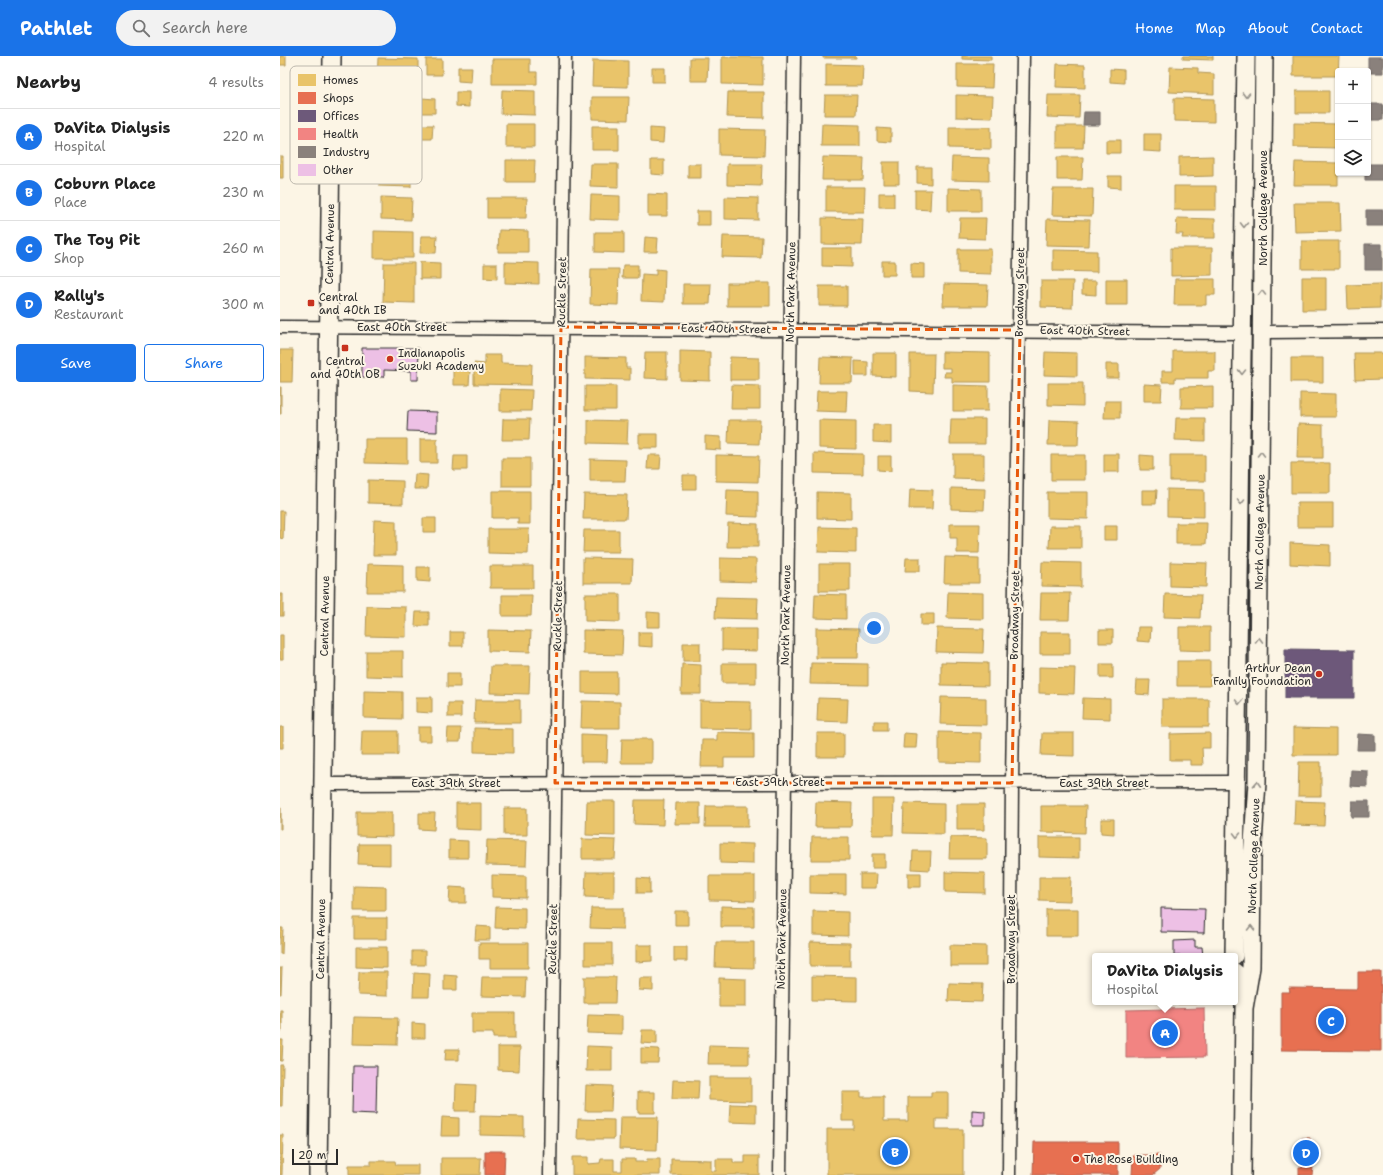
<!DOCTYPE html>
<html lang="en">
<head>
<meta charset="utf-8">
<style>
	:root { --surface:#fff; --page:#f2f2f2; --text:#222; --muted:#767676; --line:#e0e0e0; --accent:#1a73e8 }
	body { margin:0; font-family:"Shantell Sans",sans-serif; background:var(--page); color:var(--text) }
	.controls { position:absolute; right:12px; top:12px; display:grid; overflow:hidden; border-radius:4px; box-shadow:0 1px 3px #0004 }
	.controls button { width:36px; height:36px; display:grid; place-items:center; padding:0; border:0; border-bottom:1px solid var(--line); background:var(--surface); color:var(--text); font:20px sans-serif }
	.scale { position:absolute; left:12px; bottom:10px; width:46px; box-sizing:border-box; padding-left:4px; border:2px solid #2b2b2b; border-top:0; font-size:11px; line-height:14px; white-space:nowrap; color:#2b2b2b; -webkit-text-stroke:3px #fcf5e5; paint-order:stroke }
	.you { position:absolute; left:594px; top:572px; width:14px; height:14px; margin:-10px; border:3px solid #fff; border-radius:50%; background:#1a73e8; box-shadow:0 0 0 6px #1a73e833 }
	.badge { display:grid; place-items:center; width:26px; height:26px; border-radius:50%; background:var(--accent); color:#fff; font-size:13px; font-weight:700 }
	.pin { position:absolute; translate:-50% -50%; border:2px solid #fff; box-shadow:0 1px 4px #0006 }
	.popup { position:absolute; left:812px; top:897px; width:146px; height:52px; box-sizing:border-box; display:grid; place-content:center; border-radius:4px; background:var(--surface); filter:drop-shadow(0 1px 3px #0005); font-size:13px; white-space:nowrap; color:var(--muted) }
	.popup b { font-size:15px; color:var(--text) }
	.popup::after { content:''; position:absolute; left:50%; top:100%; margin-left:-8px; border:8px solid transparent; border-top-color:var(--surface) }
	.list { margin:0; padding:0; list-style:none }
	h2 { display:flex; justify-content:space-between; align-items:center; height:52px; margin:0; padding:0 16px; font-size:17px }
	h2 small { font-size:13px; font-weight:400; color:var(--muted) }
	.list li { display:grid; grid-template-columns:26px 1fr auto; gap:12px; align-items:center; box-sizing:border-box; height:56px; padding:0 16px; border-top:1px solid var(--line) }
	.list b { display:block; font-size:15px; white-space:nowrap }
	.list p { margin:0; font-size:13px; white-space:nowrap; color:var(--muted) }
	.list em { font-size:13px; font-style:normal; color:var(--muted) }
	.actions { display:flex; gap:8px; padding:12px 16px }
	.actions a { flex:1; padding:9px 0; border:1px solid var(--accent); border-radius:4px; text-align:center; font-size:14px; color:var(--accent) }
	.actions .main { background:var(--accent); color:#fff }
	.icon { flex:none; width:22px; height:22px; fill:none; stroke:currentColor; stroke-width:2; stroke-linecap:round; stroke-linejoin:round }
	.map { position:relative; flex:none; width:1103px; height:1119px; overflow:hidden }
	header { display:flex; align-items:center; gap:24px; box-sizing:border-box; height:56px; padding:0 20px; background:var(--accent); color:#fff }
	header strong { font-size:19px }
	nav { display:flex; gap:22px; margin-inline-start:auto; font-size:14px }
	.search { width:280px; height:36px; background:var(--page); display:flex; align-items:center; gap:10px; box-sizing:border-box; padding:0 14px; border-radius:22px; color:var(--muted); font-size:15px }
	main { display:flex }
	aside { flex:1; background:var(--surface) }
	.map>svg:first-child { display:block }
	.homes { fill:#e9c46a; stroke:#b09657 }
	.shops { fill:#e76f51; stroke:#af5b46 }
	.offices { fill:#6d597a; stroke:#594b62 }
	.health { fill:#f28482; stroke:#b66968 }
	.industry { fill:#8a817c; stroke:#6e6764 }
	.building { fill:#edc0e5; stroke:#2b2b2b }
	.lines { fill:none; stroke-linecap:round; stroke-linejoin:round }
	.minor-casing { stroke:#2b2b2b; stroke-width:15 }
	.secondary-casing { stroke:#2b2b2b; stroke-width:20 }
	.minor { stroke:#fcf5e5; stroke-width:12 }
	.secondary { stroke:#fcf5e5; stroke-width:17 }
	.oneway { stroke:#949088 }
	.marked { fill:none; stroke:#e8590c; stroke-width:3; stroke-dasharray:8 5; stroke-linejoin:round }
	.poi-dot { fill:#c8321e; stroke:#fcf5e5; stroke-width:1.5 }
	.labels { text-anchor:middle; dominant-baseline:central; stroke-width:4; stroke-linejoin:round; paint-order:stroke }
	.street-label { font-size:11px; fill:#2b2b2b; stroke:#fcf5e5 }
	.poi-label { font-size:11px; fill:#2b2b2b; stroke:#fcf5e5; text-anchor:start }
	.key { fill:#fcf5e5; stroke:#bdb8ad; stroke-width:1 }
	.key-label { font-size:11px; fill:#2b2b2b }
</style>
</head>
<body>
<header>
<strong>Pathlet</strong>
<div class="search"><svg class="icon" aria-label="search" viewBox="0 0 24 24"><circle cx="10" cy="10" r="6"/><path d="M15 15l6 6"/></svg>Search here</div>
<nav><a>Home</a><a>Map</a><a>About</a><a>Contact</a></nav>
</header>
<main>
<aside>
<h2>Nearby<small>4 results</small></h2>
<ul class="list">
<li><span class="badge">A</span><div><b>DaVita Dialysis</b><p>Hospital</p></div><em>220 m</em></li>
<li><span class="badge">B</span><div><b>Coburn Place</b><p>Place</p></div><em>230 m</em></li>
<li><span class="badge">C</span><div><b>The Toy Pit</b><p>Shop</p></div><em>260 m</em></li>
<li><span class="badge">D</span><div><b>Rally's</b><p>Restaurant</p></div><em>300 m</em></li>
</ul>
<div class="actions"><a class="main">Save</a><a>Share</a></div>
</aside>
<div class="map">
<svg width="1103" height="1119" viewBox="0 0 1103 1119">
	<rect width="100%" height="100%" fill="#fcf5e5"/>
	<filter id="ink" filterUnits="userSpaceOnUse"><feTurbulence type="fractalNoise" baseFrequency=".025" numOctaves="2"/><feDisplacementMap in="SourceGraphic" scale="8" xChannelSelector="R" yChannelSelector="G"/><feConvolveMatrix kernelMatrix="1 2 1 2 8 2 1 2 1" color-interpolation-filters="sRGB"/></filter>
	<g filter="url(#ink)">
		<path class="homes" d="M0,0H6V9H0Z
			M543,0H576V2H543Z
			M682,0H711V4L682,3Z
			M903,0H933V4L903,3Z
			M1013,0H1059L1058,20H1013Z
			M442,1H483V29L442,28Z
			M98,2L138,3V28L97,27Z
			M410,2H428L427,25H410Z
			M146,3H162V19H146Z
			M212,3H250V16H257V28H212Z
			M313,4L348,5V31L312,30Z
			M546,8L583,9L582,30H546Z
			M677,8H713L712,32L677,31Z
			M777,8L805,9V32L776,31Z
			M178,11H192L191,26L178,25Z
			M890,11L918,12V17L934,18V38L889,36Z
			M372,12H385V26H372Z
			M830,13L844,14V27L830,26Z
			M95,34L136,35L135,62H95Z
			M222,34L255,35V59L221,58Z
			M1016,35H1049V57H1016Z
			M176,36H189V51L176,50Z
			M448,36H484V62L447,61Z
			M545,39H577L576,59H544Z
			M676,39L713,40L712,62L676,61Z
			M768,39H800L799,62L767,61Z
			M312,41H349L348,64L312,63Z
			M142,42L155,43V57H142Z
			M894,42L934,43V66L894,65Z
			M1014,67L1058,68V92L1014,91Z
			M226,68H254V91H226Z
			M542,68L580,69V90H541Z
			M140,69H153L152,83H139Z
			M312,70H339V94H312Z
			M777,70H804L803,92H777Z
			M669,71H711V93L669,92Z
			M370,72L384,73L383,87L370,86Z
			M597,72L611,73V86L597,85Z
			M96,73H122V96L95,95Z
			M439,73L485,74L484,100L439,99Z
			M864,78H881V96L864,95Z
			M826,84H840V97H826Z
			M0,100H3V122H0Z
			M933,100V120L899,121V101Z
			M543,101L584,102L583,124H542Z
			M672,101L709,102V125L671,124Z
			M777,101H803L802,124H777Z
			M226,104H255L254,126H226Z
			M371,104H384V119L371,118Z
			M603,106H619V128H603Z
			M1015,106L1058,107V129H1014Z
			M99,107L131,108V131L99,130Z
			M311,108H338V131L310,130Z
			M408,108H421V122H408Z
			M447,108H482L481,130L447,129Z
			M637,111H651V128L637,127Z
			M828,120H841V132L828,131Z
			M894,130H936V154H894Z
			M546,131H585L584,156H546Z
			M668,132L701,133V155H668Z
			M773,133H813L812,160L772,159Z
			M635,134H651L650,154L635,153Z
			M599,137H614V151H599Z
			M368,138L387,139V160H368Z
			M311,139L340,140V164L310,163Z
			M101,141L132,142L131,164L101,163Z
			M445,141L478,142V164L445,163Z
			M207,142H247L246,162H207Z
			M1014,147H1060L1061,175L1015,176Z
			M417,155H430V169H417Z
			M542,162L583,163L582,189L542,188Z
			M680,162H706L705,183L679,182Z
			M897,162L935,163V182H902L903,178H896Z
			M767,163L810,164L809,190L766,189Z
			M219,174L248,175V196H218Z
			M94,175L133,176V202H94Z
			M315,176H344V197L315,196Z
			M141,180H157L156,197H140Z
			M443,180L482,181L481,202L442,201Z
			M365,181L378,182L377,196H364Z
			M1022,185H1059V213H1022Z
			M542,192H572V211L542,210Z
			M891,192H932V219L891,220Z
			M678,193H711V218L678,217Z
			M773,194L817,195V216L773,215Z
			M602,205H615V219H602Z
			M140,206L160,207V223H140Z
			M225,206L259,207V228L225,227Z
			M104,207H134V247L103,246Z
			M631,207L644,208V222H631Z
			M204,208H217V223L204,222Z
			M343,209H358V222H342Z
			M311,213H339L338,249L310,248Z
			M376,213L385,214L384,246L361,245L362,218L376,219Z
			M1022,221H1046V254H1022Z
			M826,223H847V249H826Z
			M895,223H935V239H926V249H894Z
			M761,225H793L792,252L761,251Z
			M802,225H816V239L802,238Z
			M447,227H490V250H447Z
			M403,228H431L430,248H403Z
			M664,228L708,229L707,250H663Z
			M1100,228V252L1068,253L1067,229Z
			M539,230H567V250H539Z
			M0,294H13L12,326H0Z
			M400,295L430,296V325L400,324Z
			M893,295H935V315H928V322H895V326H882V315H893Z
			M365,296H387V323L364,322Z
			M662,296L710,297V326H672V321H664L665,316H671V312H662Z
			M765,296L797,297V320L764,319Z
			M593,297H616V321L593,320Z
			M1074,297H1103V323L1075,324Z
			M630,298H654L653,336L630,335Z
			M205,299H221V307L252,308L251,329L194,328V307L205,308Z
			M305,301L346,302V312H350V324L305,323Z
			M450,301L479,302V324H450Z
			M540,301L573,302L572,327H539Z
			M1011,302H1043V326H1011Z
			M575,305L588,306V320H575Z
			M826,308H839V322H826Z
			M173,314L190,315L189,329H173Z
			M768,327H803V350L768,349Z
			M864,328L882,329L881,345H864Z
			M452,329L480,330V353H451Z
			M673,329L708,330V355H673Z
			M305,330H336V354H305Z
			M933,330V352H901V331Z
			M0,331H1V358H0Z
			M220,333L252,334L251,355H220Z
			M537,335H567L566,356L536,355Z
			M1020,337L1056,338V361H1020Z
			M825,345H840V362H824Z
			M896,362H925V385L895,384Z
			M223,363H250L249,384H222Z
			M671,363H705V388H670Z
			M308,364L348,365L347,388L308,387Z
			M449,364H480L479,388L448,387Z
			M539,364L576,365V393L539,392Z
			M769,364L799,365L798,389H768Z
			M1018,368L1043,369V402H1017Z
			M593,369H611V387L593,386Z
			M359,378H378V392H359Z
			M425,380L441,381V394L425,393Z
			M85,383H127V408L85,407Z
			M140,383H157V407H140Z
			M534,397L583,398V418L534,417Z
			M673,398H704V423L673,422Z
			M824,398H839V416H824Z
			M368,399H381L380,413H367Z
			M436,399L479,400L478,426L436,425Z
			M771,399H805V424H771Z
			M860,399L873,400V414H860Z
			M890,399H925V425H890Z
			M174,400H187V414H173Z
			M598,400H611V415L598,414Z
			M222,402H250V430H222Z
			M310,403L346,404L345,425H310Z
			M1011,407H1050V437H1011Z
			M135,418L148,419L147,433H134Z
			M403,419H416V433H403Z
			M88,424L123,425V448L88,447Z
			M671,432L705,433L704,454L671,453Z
			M630,433L653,434L652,453H629Z
			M887,433L924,434V461L887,460Z
			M447,434L478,435V461L446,460Z
			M862,434H877L876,448H862Z
			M212,435H250V468H238V462H212Z
			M537,436L571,437V463L537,462Z
			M767,436H808V463L767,462Z
			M304,438L347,439L346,463H303Z
			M1017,447H1053V471H1017Z
			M0,455H4L3,483L0,482Z
			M143,462H156V476H143Z
			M94,464L116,465V499H93Z
			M448,467L478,468V491H447Z
			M896,467H927L926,488H896Z
			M670,468H700L699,497H677V482H670Z
			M770,470H801V492H769Z
			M824,470H837V484H824Z
			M539,471L576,472V497L538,496Z
			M208,473H249L248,498L208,497Z
			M304,474H339V496H303Z
			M1010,487L1050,489V510L1010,508Z
			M665,501L699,502V527H664Z
			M303,502L353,503L352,527H303Z
			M440,502L476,503V526L440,525Z
			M626,502H640V515H625Z
			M762,506L801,507V531L761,530Z
			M890,506L927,507L926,531L890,530Z
			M88,508L123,509V536H87Z
			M539,508H570V535H539Z
			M210,510H253V532H210Z
			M137,511H150V526L137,525Z
			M668,536L703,537V563L667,562Z
			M761,537H790L789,564H760Z
			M0,538H3V560H0Z
			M305,538H340V566L305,565Z
			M535,538L566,539V563L534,562Z
			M885,538L921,539L920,562L884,561Z
			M222,539H252L251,560H222Z
			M436,541L478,542L477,563L435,562Z
			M87,550L126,551V581L86,580Z
			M136,556H149V570H135Z
			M367,556L380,557V571H367Z
			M641,558H654V569H641Z
			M858,571H871L870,586L857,585Z
			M899,571H930V595L899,594Z
			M536,572L579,573L578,602H536Z
			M657,572L704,573L703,597L656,596Z
			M442,573H477V595L442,594Z
			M208,574L251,575L250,596L208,595Z
			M303,574L343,575L342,599L303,598Z
			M819,574H833V587H819Z
			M170,576H183V590H170Z
			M359,576H372V591L359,590Z
			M760,576H790V598H760Z
			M0,579H3V603H0Z
			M403,587H420V605H403Z
			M86,595H123V621L86,620Z
			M897,605H930V630H897Z
			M661,606L708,607V630L661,629Z
			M442,607H476V627H442Z
			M531,607L588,608V629L530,628Z
			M402,608L421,609V638H401Z
			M820,608H833V622H820Z
			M211,610H250L249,638L210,637Z
			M759,611L795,612L794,638L759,637Z
			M302,616H337V638L302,637Z
			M167,617H180V631H167Z
			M857,624H870L869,639L856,638Z
			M84,635L122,636V663L84,662Z
			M136,641H152V657L136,656Z
			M661,641L706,642V669L660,668Z
			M538,642L568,643L567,666L537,665Z
			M803,642L830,643V663L802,662Z
			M882,643H929V671H882Z
			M195,644H240V667H194Z
			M302,645L340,646V672H301Z
			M420,645L471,646V673L420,672Z
			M168,647H181V661H168Z
			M594,665H607V674H594Z
			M0,671H3V692H0Z
			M138,671H151V685H138Z
			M168,672H181L180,686H167Z
			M194,672L233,673V697L194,696Z
			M1013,672L1056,673V699H1013Z
			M82,675H118V699H81Z
			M437,676L474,677V702H444V711H421L422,684H437Z
			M659,676L701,677V707L659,706Z
			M537,677H564V701H537Z
			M624,677L637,678L636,692H623Z
			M762,677H794V700L761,699Z
			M930,677V692H922L923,709H910V704H890V678Z
			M301,678L328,679L327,706H301Z
			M342,683H372V707H341Z
			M1019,706H1041V740H1018Z
			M592,743H614L613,779H592Z
			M355,744H384L383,769L354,768Z
			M307,745H335V780L306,779Z
			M1015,745L1045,746L1044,770L1014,769Z
			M536,746L572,747L571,771H535Z
			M176,747H201V774L176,773Z
			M396,747H420V768H395Z
			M624,747L664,748V778L623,777Z
			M677,748H704V774H677Z
			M426,750H468V771H425Z
			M761,750H806L805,777L761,776Z
			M0,751H1V773H0Z
			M224,752H247V779H224Z
			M77,756H112V781L77,780Z
			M139,757H155L154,774L139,773Z
			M821,763H834V778L821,777Z
			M532,781H569V804H531Z
			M670,781L707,782V803H669Z
			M759,781H799V802L759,801Z
			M302,783L336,784L335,803H302Z
			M169,784L188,785V802H169Z
			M207,784L247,785L246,810L206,809Z
			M440,787L473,788V808L440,807Z
			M79,788H110V809L78,808Z
			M633,795H651L650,814L632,813Z
			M592,798H605V812H592Z
			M306,816H334V842L305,841Z
			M665,816L705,817V837L665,836Z
			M628,817H641V831H628Z
			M530,818H566V838L530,837Z
			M580,818H597L596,832H580Z
			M212,819L246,820V842L212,841Z
			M429,820H475V845L429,844Z
			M759,821H791L790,845L759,844Z
			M357,822L370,823V837H357Z
			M74,830L106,831V855H74Z
			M170,831L186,832V847H169Z
			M441,850L474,851V871H441Z
			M216,851L245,852V873L215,872Z
			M311,852H343V873L310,872Z
			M766,853H798V880H766Z
			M395,855H408V869H395Z
			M533,855L568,856V880L533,879Z
			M74,862H107V883H74Z
			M196,870L210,871V884H195Z
			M0,872H3L2,898H0Z
			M436,886H474V912L435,911Z
			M530,886L570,887V910H530Z
			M199,887H248V912H210V903H199Z
			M305,887H332V909H305Z
			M356,889H372V905L356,906Z
			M670,889L706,890V910H670Z
			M76,891H107V912L76,911Z
			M394,891H407V905H394Z
			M132,895H145V909H132Z
			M0,912H2L1,938H0Z
			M79,916H107V940L78,939Z
			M134,917L150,918L149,941H133Z
			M164,919L177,920V934H164Z
			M532,920L577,921V945L532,944Z
			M202,921H246L245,941L201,940Z
			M304,921H336L335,947H304Z
			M360,922H373V935L359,934Z
			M439,922L466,923V951H439Z
			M669,927L703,928L702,946L668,945Z
			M0,954H2V975H0Z
			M192,957H235V982H213V977H192Z
			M308,959L342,960V978L307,977Z
			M74,961L118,962L117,989L73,988Z
			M132,967L145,968V982H132Z
			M362,974H377V988L361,987Z
			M0,984H3L2,1005H0Z
			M429,989L469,990V1008H428Z
			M307,990L332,991V1015H306Z
			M218,991H240L239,1015L218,1014Z
			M361,992L379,993L378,1007H361Z
			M166,993H179V1004H165Z
			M0,1009H3L2,1050H0Z
			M429,1021H471V1045L429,1044Z
			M393,1024L419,1025L418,1043H392Z
			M176,1028L196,1029L195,1055H175Z
			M306,1029L332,1030L331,1055H305Z
			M358,1036H375V1057H358Z
			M562,1036H581V1041H604V1065H628V1041H651V1036H668V1063H656V1073H683V1119H547V1073H574V1065H562Z
			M450,1048L476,1049V1067L449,1066Z
			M200,1060L244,1061V1080L200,1079Z
			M162,1061L179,1062V1080H161Z
			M340,1061H378L377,1094L339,1093Z
			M298,1063L334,1064V1083H297Z
			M0,1079H3L2,1119H0Z
			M465,1100H479V1119H391V1103L431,1104V1115H436V1103H453V1107H465Z
			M292,1101H308V1108L320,1107L321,1103H334V1115H342V1103H355V1106H367V1103H380V1119H292Z
			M161,1102H201L200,1119H161Z
			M91,1105H115L116,1109H138V1119H69V1109H91Z"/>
		<path class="shops" d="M1078,916H1101V995L1001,994V936H1010L1009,932L1078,933Z
			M884,946H916V948H884Z
			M1022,1082H1030V1112H1033L1032,1119H1019V1112H1022Z
			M754,1086H838V1119H753Z
			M205,1095H225L224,1119H205Z
			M853,1099H880V1113L873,1119H852Z"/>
		<path class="offices" d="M1005,593L1074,594V642H1005Z"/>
		<path class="health" d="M924,952L925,1001L846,1002V954Z"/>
		<path class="industry" d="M1088,1H1103V17H1088Z
			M1088,48H1103V64H1088Z
			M804,56H820V69H803Z
			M1088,108H1103V124H1085V117H1088Z
			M1086,154H1103V170H1086Z
			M1085,188H1102V214H1085Z
			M1078,678L1095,679V694H1077Z
			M1071,714L1088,715V731L1070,730Z
			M1072,745H1089V761H1071Z"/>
		<path class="building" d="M82,292H139L138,324H131V315L104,314V321H82Z
			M128,355L157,356V376L127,375Z
			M881,852L925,853L924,877L881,876Z
			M915,884V891H922L923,900H894V885Z
			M73,1010H97L96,1058L72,1057Z
			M692,1054L705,1055V1069H692Z"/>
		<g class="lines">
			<g class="minor-casing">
				<path id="minor" d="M0,271L963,277
					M982,276L1103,275
					M43,728L958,726
					M270,1119L285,0
					M500,1119L514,0
					M729,1119L732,727L743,0"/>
			</g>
			<g class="secondary-casing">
				<path id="secondary" d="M954,900L966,0
					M955,916L962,944
					M38,1119L52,0
					M962,1119L964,952L971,911L972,803L977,726L984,0"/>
			</g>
			<use href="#minor" class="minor"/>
			<use href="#secondary" class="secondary"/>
		</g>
		<defs><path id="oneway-chevron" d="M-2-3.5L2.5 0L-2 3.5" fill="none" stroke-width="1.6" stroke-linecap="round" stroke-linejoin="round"/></defs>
		<g class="oneway">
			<use href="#oneway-chevron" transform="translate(966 39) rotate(91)"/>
			<use href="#oneway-chevron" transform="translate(964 169) rotate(91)"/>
			<use href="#oneway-chevron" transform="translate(982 237) rotate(-90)"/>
			<use href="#oneway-chevron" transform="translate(962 316) rotate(91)"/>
			<use href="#oneway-chevron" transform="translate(981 398) rotate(-89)"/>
			<use href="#oneway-chevron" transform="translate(961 446) rotate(91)"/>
			<use href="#oneway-chevron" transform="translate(979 584) rotate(-89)"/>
			<use href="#oneway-chevron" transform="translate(959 646) rotate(91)"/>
			<use href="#oneway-chevron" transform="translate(977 728) rotate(-87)"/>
			<use href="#oneway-chevron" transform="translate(957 779) rotate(91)"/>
			<use href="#oneway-chevron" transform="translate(971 872) rotate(-90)"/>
		</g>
	</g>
	<path class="marked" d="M281,271L740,274L732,727H275Z"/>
	<g class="poi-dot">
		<rect x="27" y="243" width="8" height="8" rx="2"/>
		<rect x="61" y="288" width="8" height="8" rx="2"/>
		<circle cx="110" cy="303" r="4"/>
		<circle cx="1039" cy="618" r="4"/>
		<circle cx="796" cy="1103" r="4"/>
	</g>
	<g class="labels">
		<g class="street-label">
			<text transform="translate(983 152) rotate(-90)">North College Avenue</text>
			<text transform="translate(50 188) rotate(-89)">Central Avenue</text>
			<text transform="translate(282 236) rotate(-89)">Ruckle Street</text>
			<text transform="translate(511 236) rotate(-89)">North Park Avenue</text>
			<text transform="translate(740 236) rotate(-89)">Broadway Street</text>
			<text x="122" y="271">East 40th Street</text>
			<text transform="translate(446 273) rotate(1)">East 40th Street</text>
			<text transform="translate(805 275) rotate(1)">East 40th Street</text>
			<text transform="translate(980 476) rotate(-89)">North College Avenue</text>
			<text transform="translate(506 559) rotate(-89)">North Park Avenue</text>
			<text transform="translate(735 559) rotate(-89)">Broadway Street</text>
			<text transform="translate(45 560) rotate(-89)">Central Avenue</text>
			<text transform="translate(278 560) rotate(-89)">Ruckle Street</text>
			<text x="500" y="726">East 39th Street</text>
			<text x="176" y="727">East 39th Street</text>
			<text x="824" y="727">East 39th Street</text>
			<text transform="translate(974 800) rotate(-88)">North College Avenue</text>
			<text transform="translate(41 883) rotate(-89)">Central Avenue</text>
			<text transform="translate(273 883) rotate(-89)">Ruckle Street</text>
			<text transform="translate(502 883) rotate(-89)">North Park Avenue</text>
			<text transform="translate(731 883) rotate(-90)">Broadway Street</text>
		</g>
		<g class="poi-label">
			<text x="39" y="241">Central<tspan x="39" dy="13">and 40th IB</tspan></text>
			<text x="118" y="297">Indianapolis<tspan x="118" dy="13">Suzuki Academy</tspan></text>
			<text x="65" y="305" text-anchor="middle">Central<tspan x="65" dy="13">and 40th OB</tspan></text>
			<text x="1031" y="612" text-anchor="end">Arthur Dean<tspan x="1031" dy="13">Family Foundation</tspan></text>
			<text x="804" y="1103">The Rose Building</text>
		</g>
	</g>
	<rect x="10" y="10" width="132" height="118" rx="6" class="key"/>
	<rect x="18" y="18" width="18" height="12" fill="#e9c46a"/>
	<rect x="18" y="36" width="18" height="12" fill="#e76f51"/>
	<rect x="18" y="54" width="18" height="12" fill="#6d597a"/>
	<rect x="18" y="72" width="18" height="12" fill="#f28482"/>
	<rect x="18" y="90" width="18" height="12" fill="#8a817c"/>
	<rect x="18" y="108" width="18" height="12" fill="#edc0e5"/>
	<g class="key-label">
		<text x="43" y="28">Homes</text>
		<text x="43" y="46">Shops</text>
		<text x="43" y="64">Offices</text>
		<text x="43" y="82">Health</text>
		<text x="43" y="100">Industry</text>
		<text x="43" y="118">Other</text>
	</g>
</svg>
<div class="controls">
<button>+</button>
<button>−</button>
<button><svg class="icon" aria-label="layers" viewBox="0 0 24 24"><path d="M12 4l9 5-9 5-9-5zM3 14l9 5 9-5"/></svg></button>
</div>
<div class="scale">20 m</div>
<div class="you"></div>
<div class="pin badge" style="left:885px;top:977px">A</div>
<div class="popup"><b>DaVita Dialysis</b>Hospital</div>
<div class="pin badge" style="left:615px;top:1096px">B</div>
<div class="pin badge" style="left:1051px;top:965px">C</div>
<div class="pin badge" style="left:1026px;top:1097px">D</div>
</div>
</main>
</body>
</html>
